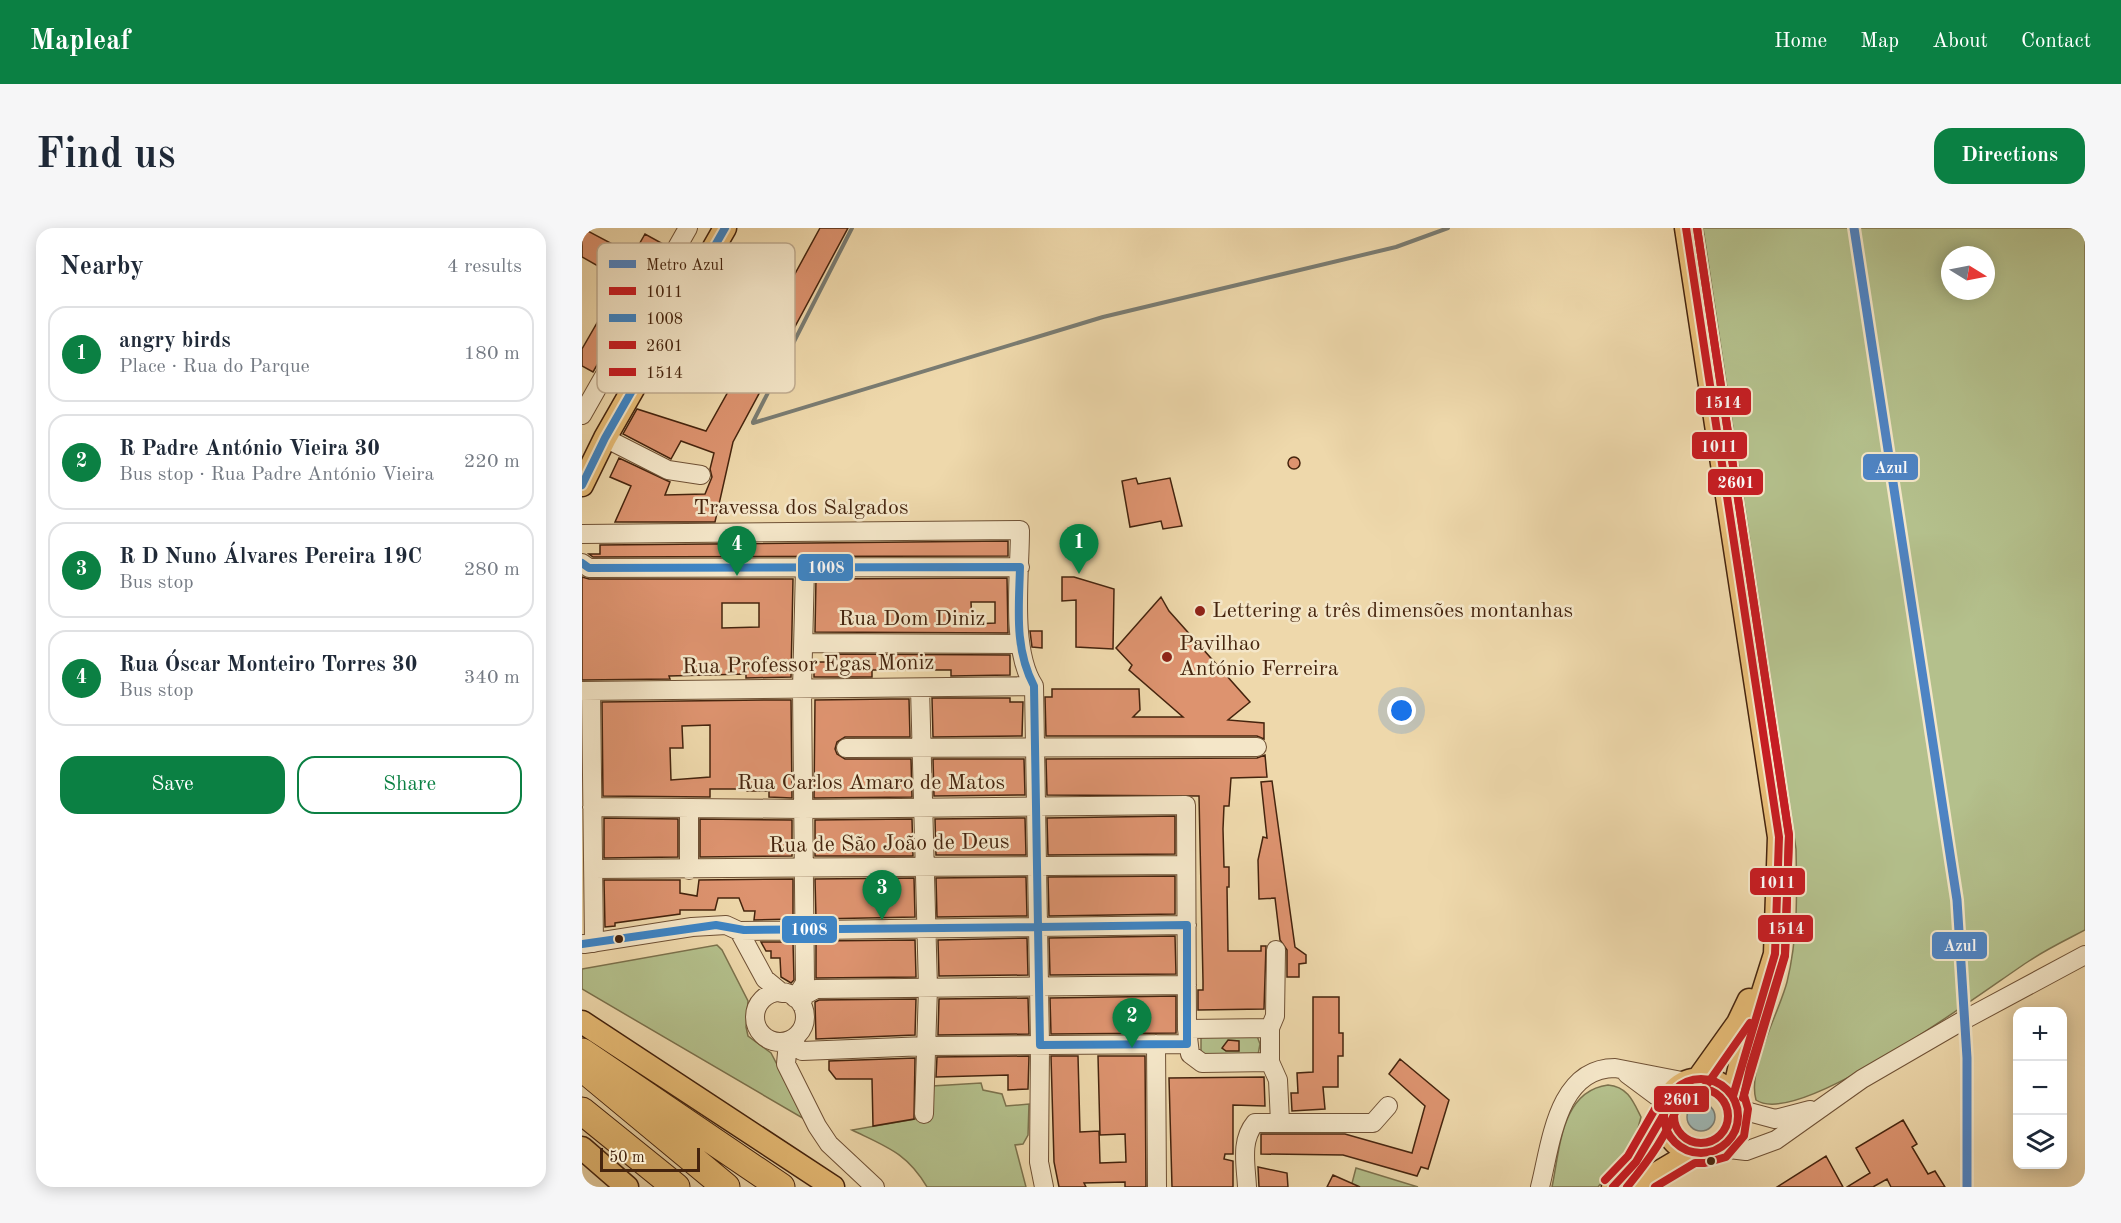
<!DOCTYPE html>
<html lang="en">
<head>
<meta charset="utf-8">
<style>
	:root { --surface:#fff; --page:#f6f6f7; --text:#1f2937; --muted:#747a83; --line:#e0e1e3; --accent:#0b8043 }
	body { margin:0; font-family:"Old Standard TT",serif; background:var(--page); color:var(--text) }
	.controls { position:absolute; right:18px; bottom:18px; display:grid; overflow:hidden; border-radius:12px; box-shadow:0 3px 15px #0003 }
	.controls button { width:54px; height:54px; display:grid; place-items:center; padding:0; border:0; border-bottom:2px solid var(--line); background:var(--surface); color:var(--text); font:30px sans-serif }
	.compass { position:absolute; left:1359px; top:18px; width:54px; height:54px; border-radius:50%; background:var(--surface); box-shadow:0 3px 15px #0003; rotate:100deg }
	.scale { position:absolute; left:18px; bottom:15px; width:100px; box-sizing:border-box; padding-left:6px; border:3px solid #45240e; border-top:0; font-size:16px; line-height:21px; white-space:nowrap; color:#45240e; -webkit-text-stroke:4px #f4e6c8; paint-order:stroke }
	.you { position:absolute; left:820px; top:483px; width:21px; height:21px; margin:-15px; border:4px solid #fff; border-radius:50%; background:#1a73e8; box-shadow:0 0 0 9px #1a73e833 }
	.badge { display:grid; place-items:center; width:39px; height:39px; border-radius:50%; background:var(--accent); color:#fff; font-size:20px; font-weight:700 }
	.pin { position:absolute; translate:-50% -50px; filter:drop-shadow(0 2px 3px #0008) }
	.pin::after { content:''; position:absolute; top:32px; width:21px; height:18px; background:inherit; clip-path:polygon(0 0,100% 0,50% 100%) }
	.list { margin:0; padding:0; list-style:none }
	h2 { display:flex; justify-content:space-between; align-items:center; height:78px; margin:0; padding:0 24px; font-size:26px }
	h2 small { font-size:20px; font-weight:400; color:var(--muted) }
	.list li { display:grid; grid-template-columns:39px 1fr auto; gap:18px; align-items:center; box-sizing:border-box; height:96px; margin:0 12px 12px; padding:0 12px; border:2px solid var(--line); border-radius:18px }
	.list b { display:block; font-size:22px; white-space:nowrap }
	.list p { margin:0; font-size:20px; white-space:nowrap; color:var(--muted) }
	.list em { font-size:20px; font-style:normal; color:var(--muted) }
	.actions { display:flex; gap:12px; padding:18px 24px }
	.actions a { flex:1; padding:14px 0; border:2px solid var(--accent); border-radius:18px; text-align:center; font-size:21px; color:var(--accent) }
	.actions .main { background:var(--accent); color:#fff }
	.icon { flex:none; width:33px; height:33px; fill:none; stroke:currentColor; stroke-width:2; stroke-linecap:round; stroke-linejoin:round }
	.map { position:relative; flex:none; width:1503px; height:959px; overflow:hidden; border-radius:18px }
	header { display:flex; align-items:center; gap:36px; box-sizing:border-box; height:84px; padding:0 30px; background:var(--accent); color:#fff }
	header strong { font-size:28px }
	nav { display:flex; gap:33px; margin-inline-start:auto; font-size:21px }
	.intro { display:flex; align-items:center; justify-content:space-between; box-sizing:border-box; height:144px; padding:0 36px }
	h1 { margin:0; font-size:42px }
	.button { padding:15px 27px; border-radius:18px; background:var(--accent); color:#fff; font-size:21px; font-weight:700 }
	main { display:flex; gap:36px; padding:0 36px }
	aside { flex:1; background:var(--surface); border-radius:18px; box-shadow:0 3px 15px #0003 }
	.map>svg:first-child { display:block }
	.green { fill:#b4c08c; stroke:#7c724d; stroke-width:1.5; fill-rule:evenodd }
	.water { fill:#9eb7b5; stroke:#7a7c72; stroke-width:1.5 }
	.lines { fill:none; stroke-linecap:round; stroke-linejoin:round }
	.stream { stroke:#7a7c72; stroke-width:4 }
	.building { fill:#dd936f; stroke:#45240e; stroke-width:1.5; fill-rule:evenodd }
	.minor-casing { stroke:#6f5135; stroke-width:20 }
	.major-casing { stroke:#45240e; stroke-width:25 }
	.highway-casing { stroke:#45240e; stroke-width:29 }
	.minor { stroke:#f4e6c8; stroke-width:18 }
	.major { stroke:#e7bc76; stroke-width:22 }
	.highway { stroke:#e7bc76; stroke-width:27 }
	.bus-1-casing { stroke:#f4e6c8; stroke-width:12 }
	.bus-2-casing { stroke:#f4e6c8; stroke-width:12 }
	.bus-3-casing { stroke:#f4e6c8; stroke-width:12 }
	.bus-4-casing { stroke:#f4e6c8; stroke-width:12 }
	.bus-1 { stroke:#c61d23; stroke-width:8 }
	.bus-2 { stroke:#3d85c6; stroke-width:8 }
	.bus-3 { stroke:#c61d23; stroke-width:8 }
	.bus-4 { stroke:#c61d23; stroke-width:8 }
	.metro-1-casing { stroke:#f4e6c8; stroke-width:14 }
	.metro-1 { stroke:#4e84c4; stroke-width:9 }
	.poi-dot { fill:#8f2418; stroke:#f4e6c8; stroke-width:2 }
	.bus-dot { fill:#45240e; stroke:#f4e6c8; stroke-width:2 }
	.labels { text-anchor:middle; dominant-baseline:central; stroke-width:5; stroke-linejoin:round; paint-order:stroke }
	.street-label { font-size:22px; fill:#45240e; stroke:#f4e6c8 }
	.poi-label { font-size:22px; fill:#45240e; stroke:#f4e6c8; text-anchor:start }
	.key { fill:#f4e6c8; stroke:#c0ac90; stroke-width:1.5 }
	.key-label { font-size:16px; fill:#45240e }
	.line-badge { stroke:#f4e6c8; stroke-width:2 }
	.badge-label { font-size:16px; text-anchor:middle; font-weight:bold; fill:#fff }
</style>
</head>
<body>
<header>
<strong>Mapleaf</strong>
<nav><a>Home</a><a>Map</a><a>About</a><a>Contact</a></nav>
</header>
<div class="intro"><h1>Find us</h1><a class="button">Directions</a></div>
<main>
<aside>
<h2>Nearby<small>4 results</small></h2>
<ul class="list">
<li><span class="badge">1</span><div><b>angry birds</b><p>Place · Rua do Parque</p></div><em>180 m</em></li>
<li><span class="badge">2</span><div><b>R Padre António Vieira 30</b><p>Bus stop · Rua Padre António Vieira</p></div><em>220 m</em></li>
<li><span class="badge">3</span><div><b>R D Nuno Álvares Pereira 19C</b><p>Bus stop</p></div><em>280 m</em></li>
<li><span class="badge">4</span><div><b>Rua Óscar Monteiro Torres 30</b><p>Bus stop</p></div><em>340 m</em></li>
</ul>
<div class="actions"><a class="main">Save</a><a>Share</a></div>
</aside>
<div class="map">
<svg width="1503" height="959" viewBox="0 0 1503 959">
	<rect width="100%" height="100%" fill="#eed8ab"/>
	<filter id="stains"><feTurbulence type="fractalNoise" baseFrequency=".00333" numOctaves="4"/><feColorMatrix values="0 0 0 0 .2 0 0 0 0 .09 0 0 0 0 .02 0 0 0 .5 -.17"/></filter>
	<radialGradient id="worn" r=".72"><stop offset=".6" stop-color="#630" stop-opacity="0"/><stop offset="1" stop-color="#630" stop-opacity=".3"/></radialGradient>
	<path class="green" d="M1121,0H1503V702C1484,712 1465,721 1447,733C1404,761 1217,902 1174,872C1165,841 1197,785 1205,754C1216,709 1215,666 1214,621ZM1368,27H1404V63H1368Z
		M135,717L140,722L166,773L164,799L166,808L189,825L224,892L0,761V741Z
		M674,805L678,816L676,827L626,829L619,825V809Z
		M399,855L401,862L420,866L424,878L447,876L446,907L441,916L433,917L444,959H345C325,925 305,919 270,902L350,888V858Z
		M1026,857C1046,859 1051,873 1059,889L1052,915L1016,959H970C978,921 979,863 1026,857Z
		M774,940L836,959H769Z"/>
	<path class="water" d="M1105 889a14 14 0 1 1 28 0a14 14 0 1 1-28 0Z"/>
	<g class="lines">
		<path class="stream" d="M171,194L270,0
			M171,195L521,89L814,19L866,0"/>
	</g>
	<path class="building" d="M0,0L51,27L63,6L83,17L66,48L55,50L42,42L37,50L0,29Z
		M238,0H266L151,214L133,294H33L49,258L28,249L37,230L88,254L83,267L123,266L130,249L128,241L132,225L99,213L89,231L41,206L55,181L124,203L152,153L106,129L103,136L90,128L107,97L121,105L120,108L165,131L174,122L175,114L185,95L134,64L159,23L209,53Z
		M19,88L22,96L32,108L11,144L0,138V121Z
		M706 235a6 6 0 1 1 12 0a6 6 0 1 1-12 0Z
		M554,250L556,256L588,250L600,298L581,301L579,293L548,299L540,253Z
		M426,313V328L11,329L7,326H18V317Z
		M0,349L7,351H211L209,449L164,450V446L87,448L88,451L0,452ZM140,375H177V399L140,400Z
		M480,349H492L532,361L531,421L494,419V372L480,373Z
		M425,350L426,405L233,404L234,351ZM389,374H413V395L390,396Z
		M579,369L587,383L668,474L646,492L682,495V511L675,508H464L463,469H470V461H557L558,482L551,489H601L547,442L550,437L534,420Z
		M448,403H460V420L450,419Z
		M254,426L428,427V447L369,448V442H290V449H232V434H254Z
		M350,470H428V474H441L440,508L351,509Z
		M308,471H327L328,509H263L255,514L253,521L255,526L263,531H329L330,569L232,570L233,472Z
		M187,472H209L210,570L187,569V563H165V561H128V569L21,568L20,474ZM128,497V549L89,552L88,520H101L100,498Z
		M683,527L685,549L649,550L647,578H642L641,601L642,639H647V659H645L646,723H679V718H684L682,781L616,782V762H621V753L617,568L465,567L464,531L675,530Z
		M351,531H442L443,567L352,568Z
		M690,553L713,719L724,727V735L717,736V749H705V722L698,712L693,670L677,671L676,632L681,609L685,610L679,554Z
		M593,588V626L466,627L465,590Z
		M22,590L96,591V629L22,630Z
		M443,590L444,627H354L353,591Z
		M118,591L210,592V628L118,629Z
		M330,591L331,628H233V592Z
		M593,648V686L467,688L466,649Z
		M444,649L445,688L355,689L354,650Z
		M332,650L333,689L234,691L233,651Z
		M211,651V691L172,692L173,683H162L157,670H136L133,682H98V686L33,695V698L23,699L22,652H98V665L115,668L117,652Z
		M593,708L594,746L468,747L467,710Z
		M445,710L446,747L357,748L356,712Z
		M333,712L334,749L234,750V713Z
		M179,714H211L212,752L209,755L199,749L198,730H189V723H184Z
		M594,768V805L469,806L468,770Z
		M731,769H757V805H761V828H756V859H741L743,881L710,883L709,865H716L715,845L731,844Z
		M446,770L447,806L356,807L357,771Z
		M334,771L333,807L234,811L233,774L237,772Z
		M646,812L657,813V823H644L640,820Z
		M447,828L446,861L426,862V847L354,849L355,829Z
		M469,828H496L498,904L517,903L518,935L544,934L543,906L518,907L516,828H563L564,959H543V954L502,955L504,959H477L472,934Z
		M333,830L332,891L291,898L290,851H254L247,842V833Z
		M818,831L867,872L846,941L839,939L835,948L761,927L679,926V906H763L830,925L843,878L807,846Z
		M682,849L683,878L651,877V926H643L642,931L651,933V959H590L587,850Z
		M1321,892L1335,916L1330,919L1346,946L1353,943L1363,959H1309L1305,951L1291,959H1265L1288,945L1274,920Z
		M1244,928L1261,959H1195Z
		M676,939L705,945L706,959H677Z
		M751,947L778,959H745Z"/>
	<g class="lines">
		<g class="minor-casing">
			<path id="minor" d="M85,71L164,117
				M45,106L30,89L45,63L71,59L98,49
				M0,187L106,0
				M23,210L86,242L119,247
				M0,306L438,302C438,347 428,421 452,458
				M0,335L7,340L438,339
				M222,415L438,416
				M452,458L458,817L457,934L462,959
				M338,460L346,760L342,886
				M0,463L452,458
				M9,463L12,715
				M264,520L675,519
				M10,579L221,581L604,577L605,801L608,826L620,835L688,834V800L605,801
				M107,580V642
				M11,641L604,637
				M157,703L605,697
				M2,716L110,699L144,697L157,703L183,751L200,765
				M173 789a25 25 0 1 1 50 0a25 25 0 1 1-50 0Z
				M213,770L223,755L220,461L223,340
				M219,776L223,767L234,761L605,757
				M688,800L693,788L694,722
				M211,811L215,820L220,823L345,818L605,816
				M206,813L204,836L235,898L247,916L293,959
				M574,816L575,959
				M688,834L696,852L698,894
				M1045,846L1084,875
				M1156,881L1193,891L1228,882
				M1139,920L1164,923L1194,912L1280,851L1380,793L1503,727
				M665,959C664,937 658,913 673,895H791L806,878
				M958,959C969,916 975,840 1033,840L1105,854"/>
		</g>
		<g class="major-casing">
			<path id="major" d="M1104,0L1197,609L1193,726L1158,837L1151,868
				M0,257L23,210L143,0
				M0,794L251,959
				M1082 888a37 37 0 1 1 74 0a37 37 0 1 1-74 0Z
				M1116,851L1156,795L1167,772
				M0,920L45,959
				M1031,959L1054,934L1082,886
				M1052,959L1111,924"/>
		</g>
		<g class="highway-casing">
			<path id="highway" d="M0,824L199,959
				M9,847L144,959
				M0,883L94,959"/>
		</g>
		<use href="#minor" class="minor"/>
		<use href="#major" class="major"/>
		<use href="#highway" class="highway"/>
		<g class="bus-1-casing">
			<path id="bus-1" d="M1104,0L1197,609L1193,726L1151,868
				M1082 888a37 37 0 1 1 74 0a37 37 0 1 1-74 0Z
				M1031,959L1054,934L1082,886"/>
		</g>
		<g class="bus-2-casing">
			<path id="bus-2" d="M0,257L23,210L143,0
				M0,335L7,340L438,339C437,380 432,420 452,458L456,699
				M605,697V816L458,817L456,699Z
				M0,716L134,697L162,702L456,699"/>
		</g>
		<g class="bus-3-casing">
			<path id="bus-3" d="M1045,959C1067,932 1086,906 1098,872L1124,858L1168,795
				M1073,959L1113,935H1123L1144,929L1162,908L1166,881L1162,867L1168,840L1203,726L1207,607L1115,0"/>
		</g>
		<g class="bus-4-casing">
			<path id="bus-4" d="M1115,0L1207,608L1203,728L1161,870
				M1092 888a27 27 0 1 1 54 0a27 27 0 1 1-54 0Z
				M1023,952L1046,928L1073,881"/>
		</g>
		<use href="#bus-1" class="bus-1"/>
		<use href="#bus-2" class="bus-2"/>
		<use href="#bus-3" class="bus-3"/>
		<use href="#bus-4" class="bus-4"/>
		<g class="metro-1-casing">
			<path id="metro-1" d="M1272,0L1375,672L1385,830V959"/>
		</g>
		<use href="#metro-1" class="metro-1"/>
	</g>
	<g class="poi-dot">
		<circle cx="618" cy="383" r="6"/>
		<circle cx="585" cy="429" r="6"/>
	</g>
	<g class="bus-dot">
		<circle cx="37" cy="711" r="5"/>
		<circle cx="1129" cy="933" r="5"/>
	</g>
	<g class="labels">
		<g class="street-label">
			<text x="219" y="280">Travessa dos Salgados</text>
			<text x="330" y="391">Rua Dom Diniz</text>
			<text transform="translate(226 437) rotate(-1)">Rua Professor Egas Moniz</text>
			<text x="289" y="555">Rua Carlos Amaro de Matos</text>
			<text transform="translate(307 616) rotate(-1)">Rua de São João de Deus</text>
		</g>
		<g class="poi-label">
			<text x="630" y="383">Lettering a três dimensões montanhas</text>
			<text x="597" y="416">Pavilhao<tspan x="597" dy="25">António Ferreira</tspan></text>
		</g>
	</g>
	<rect x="15" y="15" width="198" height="150" rx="9" class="key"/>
	<rect x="27" y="32" width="27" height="8" fill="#4e84c4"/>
	<rect x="27" y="59" width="27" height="8" fill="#c61d23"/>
	<rect x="27" y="86" width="27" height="8" fill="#3d85c6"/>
	<rect x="27" y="113" width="27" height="8" fill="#c61d23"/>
	<rect x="27" y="140" width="27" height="8" fill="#c61d23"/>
	<g class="key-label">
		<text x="64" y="42">Metro Azul</text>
		<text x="64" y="69">1011</text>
		<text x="64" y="96">1008</text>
		<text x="64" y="123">2601</text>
		<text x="64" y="150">1514</text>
	</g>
	<g class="line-badge">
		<rect x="1113" y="159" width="57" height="29" rx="6" fill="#c61d23"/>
		<rect x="1109" y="203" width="57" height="29" rx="6" fill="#c61d23"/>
		<rect x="1280" y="225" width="57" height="28" rx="6" fill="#4e84c4"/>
		<rect x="1125" y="240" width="57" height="28" rx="6" fill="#c61d23"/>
		<rect x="215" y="325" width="57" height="29" rx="6" fill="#3d85c6"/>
		<rect x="1167" y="639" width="57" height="29" rx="6" fill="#c61d23"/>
		<rect x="1175" y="686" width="57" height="29" rx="6" fill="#c61d23"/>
		<rect x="199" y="687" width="57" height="29" rx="6" fill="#3d85c6"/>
		<rect x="1349" y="703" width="57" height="29" rx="6" fill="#4e84c4"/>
		<rect x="1071" y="857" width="57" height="28" rx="6" fill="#c61d23"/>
	</g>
	<g class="badge-label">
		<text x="1141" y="180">1514</text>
		<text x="1137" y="224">1011</text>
		<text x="1309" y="245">Azul</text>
		<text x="1154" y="260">2601</text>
		<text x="244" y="345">1008</text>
		<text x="1195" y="660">1011</text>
		<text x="1204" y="706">1514</text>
		<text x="227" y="707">1008</text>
		<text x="1378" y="723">Azul</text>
		<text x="1100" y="877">2601</text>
	</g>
	<rect width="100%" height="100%" filter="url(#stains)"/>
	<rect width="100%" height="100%" fill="url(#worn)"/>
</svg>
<div class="controls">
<button>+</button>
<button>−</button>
<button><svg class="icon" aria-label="layers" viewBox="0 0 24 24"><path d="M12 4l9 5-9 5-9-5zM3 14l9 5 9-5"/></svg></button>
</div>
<svg class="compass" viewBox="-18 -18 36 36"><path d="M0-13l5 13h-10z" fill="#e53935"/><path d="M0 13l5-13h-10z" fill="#747a83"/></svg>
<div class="scale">50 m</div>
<div class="you"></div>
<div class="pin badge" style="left:497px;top:346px">1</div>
<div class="pin badge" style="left:550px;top:820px">2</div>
<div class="pin badge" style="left:300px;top:692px">3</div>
<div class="pin badge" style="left:155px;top:348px">4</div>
</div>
</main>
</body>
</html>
